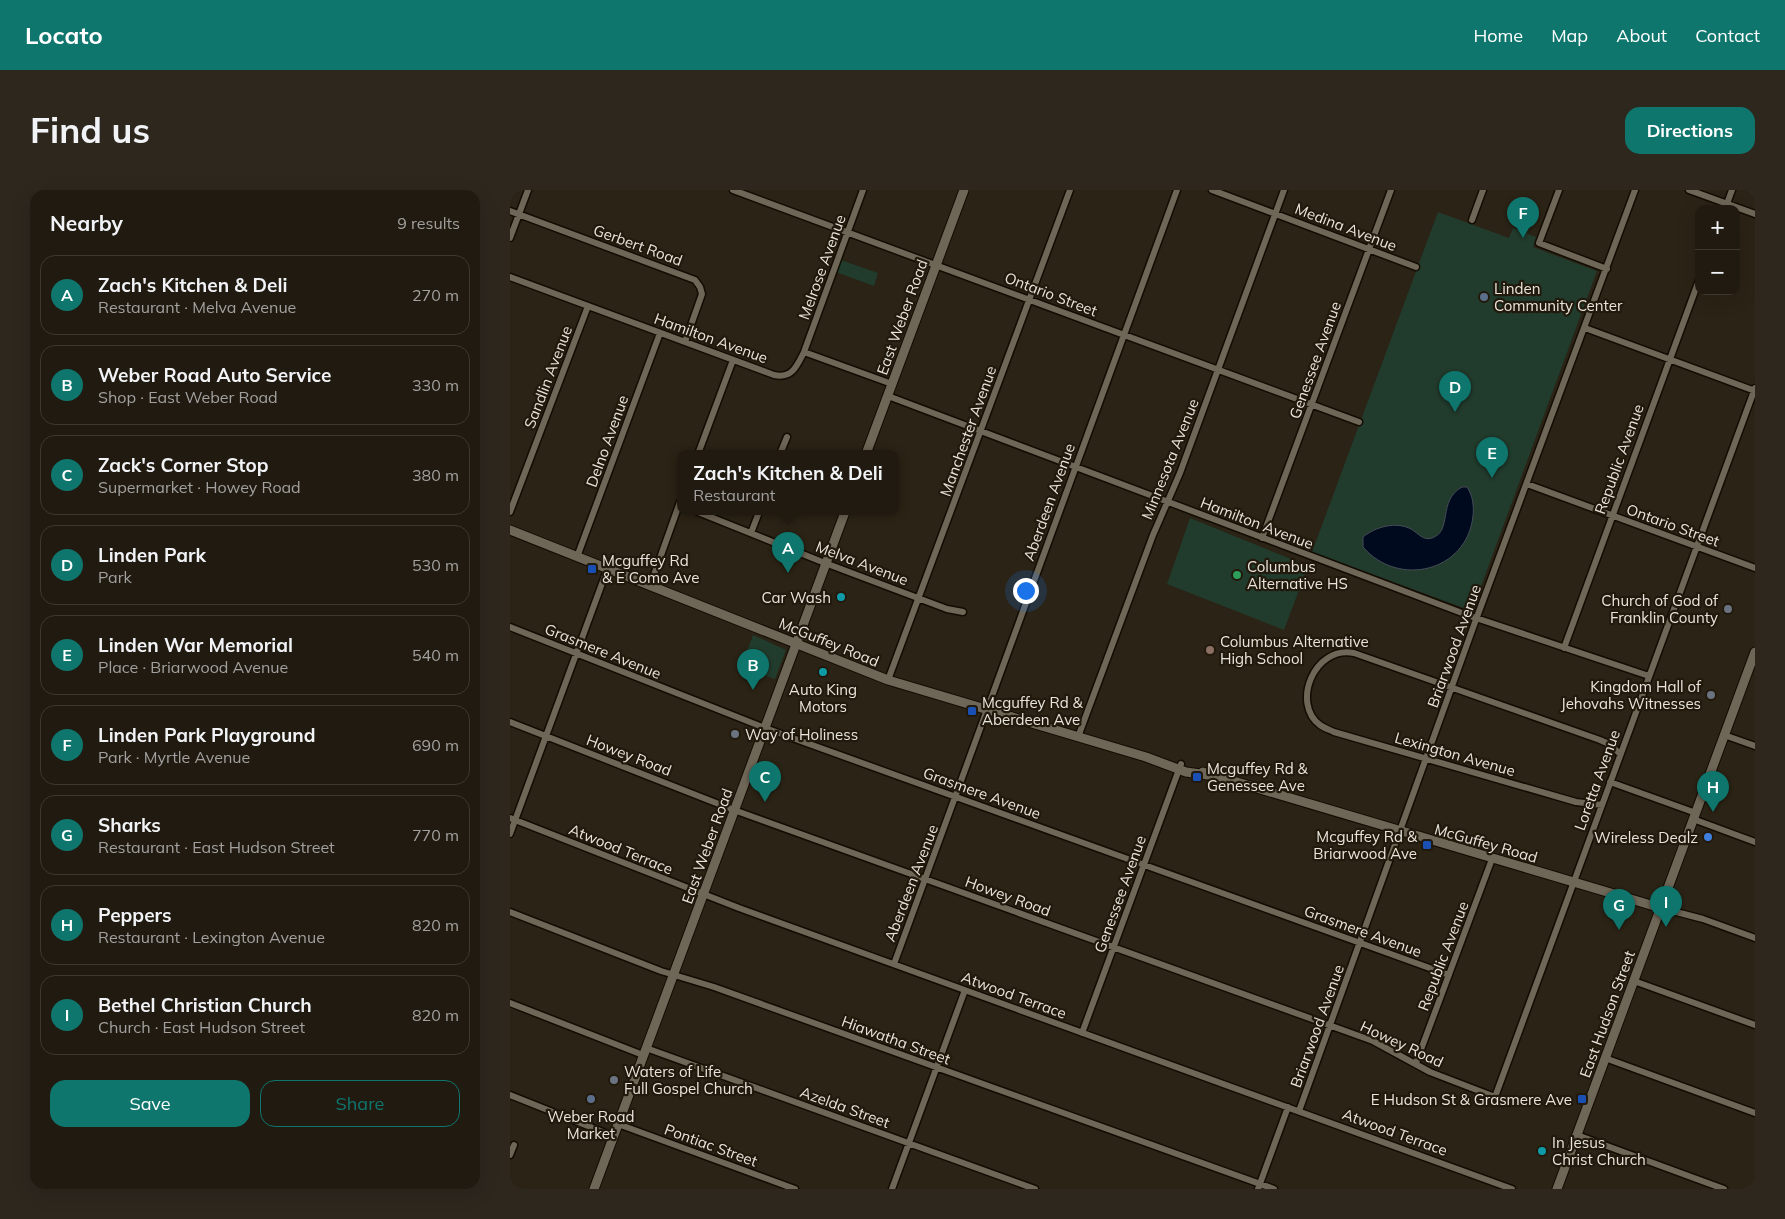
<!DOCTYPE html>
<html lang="en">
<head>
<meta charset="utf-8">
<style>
	:root { --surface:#201a10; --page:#2d271e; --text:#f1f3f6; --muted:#a2a19f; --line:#3d3830; --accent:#0f766e }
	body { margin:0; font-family:Mulish,sans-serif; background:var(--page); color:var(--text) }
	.controls { position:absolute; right:15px; top:15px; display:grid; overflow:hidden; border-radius:10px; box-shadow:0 5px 20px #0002 }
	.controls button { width:45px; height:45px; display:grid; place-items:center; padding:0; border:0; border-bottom:1px solid var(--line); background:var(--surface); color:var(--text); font:25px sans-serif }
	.you { position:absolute; left:515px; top:400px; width:18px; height:18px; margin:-12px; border:4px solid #fff; border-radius:50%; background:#1a73e8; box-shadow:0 0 0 8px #1a73e833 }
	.badge { display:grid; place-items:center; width:32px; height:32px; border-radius:50%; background:var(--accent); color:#fff; font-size:16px; font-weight:700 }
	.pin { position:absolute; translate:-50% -41px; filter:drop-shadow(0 1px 2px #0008) }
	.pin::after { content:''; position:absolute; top:26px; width:18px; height:15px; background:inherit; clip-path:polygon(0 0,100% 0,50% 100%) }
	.popup { position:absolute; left:167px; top:260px; width:222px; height:65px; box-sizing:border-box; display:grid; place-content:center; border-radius:10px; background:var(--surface); filter:drop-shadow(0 1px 4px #0005); font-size:16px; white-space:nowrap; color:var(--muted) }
	.popup b { font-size:19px; color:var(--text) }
	.popup::after { content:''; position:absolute; left:50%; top:100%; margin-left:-10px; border:10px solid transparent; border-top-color:var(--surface) }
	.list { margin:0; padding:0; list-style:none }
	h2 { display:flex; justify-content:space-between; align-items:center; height:65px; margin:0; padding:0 20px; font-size:21px }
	h2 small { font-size:16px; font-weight:400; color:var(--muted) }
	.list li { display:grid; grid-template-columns:32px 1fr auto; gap:15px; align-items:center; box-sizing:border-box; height:80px; margin:0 10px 10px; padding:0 10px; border:1px solid var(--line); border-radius:15px }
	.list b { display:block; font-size:19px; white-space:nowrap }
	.list p { margin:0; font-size:16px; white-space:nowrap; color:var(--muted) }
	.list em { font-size:16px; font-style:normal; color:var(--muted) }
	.actions { display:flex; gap:10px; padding:15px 20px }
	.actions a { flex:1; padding:11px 0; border:1px solid var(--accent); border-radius:15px; text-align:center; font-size:18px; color:var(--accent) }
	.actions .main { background:var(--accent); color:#fff }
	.map { position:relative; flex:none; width:1245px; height:999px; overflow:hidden; border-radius:15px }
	header { display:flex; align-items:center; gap:30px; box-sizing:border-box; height:70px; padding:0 25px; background:var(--accent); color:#fff }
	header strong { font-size:24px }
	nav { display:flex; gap:28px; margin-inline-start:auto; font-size:18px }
	.intro { display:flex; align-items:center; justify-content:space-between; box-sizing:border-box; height:120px; padding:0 30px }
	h1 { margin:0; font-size:35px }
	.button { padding:12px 22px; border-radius:15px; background:var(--accent); color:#fff; font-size:18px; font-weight:700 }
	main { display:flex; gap:30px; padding:0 30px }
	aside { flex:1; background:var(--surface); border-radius:15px; box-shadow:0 5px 20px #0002 }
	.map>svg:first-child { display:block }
	.green { fill:#213b2c }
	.water { fill:#000a1f; stroke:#464b57 }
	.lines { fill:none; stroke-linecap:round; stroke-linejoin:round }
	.street-casing { stroke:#130c02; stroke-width:9 }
	.secondary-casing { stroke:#130c02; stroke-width:11 }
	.street { stroke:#6e6656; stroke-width:6 }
	.secondary { stroke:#6e6656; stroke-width:9 }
	.service-dot { fill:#5c6f8a; stroke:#211a0c; stroke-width:2 }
	.transit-dot { fill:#1a4fb4; stroke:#211a0c; stroke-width:2 }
	.leisure-dot { fill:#2e9e5b; stroke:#211a0c; stroke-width:2 }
	.culture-dot { fill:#0f9aa8; stroke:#211a0c; stroke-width:2 }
	.worship-dot { fill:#6b7280; stroke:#211a0c; stroke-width:2 }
	.education-dot { fill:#8d6e63; stroke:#211a0c; stroke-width:2 }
	.shop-dot { fill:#3f7fe0; stroke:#211a0c; stroke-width:2 }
	.labels { text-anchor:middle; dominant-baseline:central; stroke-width:4.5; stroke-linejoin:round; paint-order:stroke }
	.street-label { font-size:15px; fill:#e9e4db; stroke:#211a0c }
	.poi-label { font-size:15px; fill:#e9e4db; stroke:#211a0c; text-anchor:start }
</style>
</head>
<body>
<header>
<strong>Locato</strong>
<nav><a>Home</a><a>Map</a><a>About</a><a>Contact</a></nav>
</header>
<div class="intro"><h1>Find us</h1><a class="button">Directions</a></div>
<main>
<aside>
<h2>Nearby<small>9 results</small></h2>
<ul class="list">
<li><span class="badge">A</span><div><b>Zach's Kitchen &amp; Deli</b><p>Restaurant · Melva Avenue</p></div><em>270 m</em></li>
<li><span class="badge">B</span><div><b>Weber Road Auto Service</b><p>Shop · East Weber Road</p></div><em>330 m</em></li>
<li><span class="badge">C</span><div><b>Zack's Corner Stop</b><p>Supermarket · Howey Road</p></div><em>380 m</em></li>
<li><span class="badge">D</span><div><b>Linden Park</b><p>Park</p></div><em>530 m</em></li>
<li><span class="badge">E</span><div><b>Linden War Memorial</b><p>Place · Briarwood Avenue</p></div><em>540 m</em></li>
<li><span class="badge">F</span><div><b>Linden Park Playground</b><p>Park · Myrtle Avenue</p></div><em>690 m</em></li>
<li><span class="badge">G</span><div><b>Sharks</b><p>Restaurant · East Hudson Street</p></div><em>770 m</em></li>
<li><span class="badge">H</span><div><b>Peppers</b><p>Restaurant · Lexington Avenue</p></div><em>820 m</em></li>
<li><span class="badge">I</span><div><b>Bethel Christian Church</b><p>Church · East Hudson Street</p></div><em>820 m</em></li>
</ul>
<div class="actions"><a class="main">Save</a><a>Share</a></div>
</aside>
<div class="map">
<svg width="1245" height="999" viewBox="0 0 1245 999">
	<rect width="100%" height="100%" fill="#2b2315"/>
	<path class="green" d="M928,22L999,48L1003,38L1026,47L1023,57L1087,81L962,421L802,362Z
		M331,70L368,83L364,96L326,82Z
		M680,328L798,376L774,440L657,394Z
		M243,445L276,460L265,489L231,477Z"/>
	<path class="water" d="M952,297H957C963,306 964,316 963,326C957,382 888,398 853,357V347C865,337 886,331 901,339C908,343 913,351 922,348C943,341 927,311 952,297Z"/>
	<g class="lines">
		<g class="street-casing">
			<path id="street" d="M223,0L849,232
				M702,0L906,77
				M1049,0L1029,53L1097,79
				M1179,0L1245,24
				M1215,19L1222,0
				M0,21L185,90L190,97L192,104L175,152
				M962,30L973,0
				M0,48L18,0
				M0,87L264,185C282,189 287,176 294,162L353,0
				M1075,138L1245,201
				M294,162L382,194
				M378,206L960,426L1139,486
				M188,264L223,170
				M270,264L277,247
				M1017,294L1245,378
				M0,322L78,116
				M188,322L315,373L437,419L453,422
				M241,343L249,322
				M752,348L881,0
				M67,367L150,143
				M140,396L170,312
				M0,437L255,538L939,785
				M1054,458L1189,90
				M378,490L560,0
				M0,532L224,620L863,851L920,882L985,907L1245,198
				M1214,545L1245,556
				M568,547L643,345L670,283L774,0
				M1100,592L1186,623
				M1092,615L1066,612L824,542C820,540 814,538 810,535C781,514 804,455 844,463L1090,550L1101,555L1110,564
				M0,628L229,718L1002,999
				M1183,629L1245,652
				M0,644L97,380
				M1151,718L1193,729L1245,748
				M0,722L151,781L204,797L764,999
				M384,774L667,0
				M1124,791L1245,835
				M0,813L133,865
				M572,843L671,574
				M136,858L525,999
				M1095,868L1245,923
				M906,873L982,669
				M0,905L103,946
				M789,921L964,435L1125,0
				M108,934L285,999
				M1067,945L1214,999
				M0,965L4,955
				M382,999L455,800
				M748,999L778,917"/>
		</g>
		<g class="secondary-casing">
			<path id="secondary" d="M356,264L454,0
				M0,340L378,490L636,567L676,582L698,585
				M693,582L1151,718
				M84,999L335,322
				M1047,999L1245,462"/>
		</g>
		<use href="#street" class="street"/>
		<use href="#secondary" class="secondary"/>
	</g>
	<g class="service-dot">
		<circle cx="974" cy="107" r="5"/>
		<circle cx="81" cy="909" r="5"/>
	</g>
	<g class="transit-dot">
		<rect x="77" y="374" width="10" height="10" rx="2.5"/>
		<rect x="457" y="516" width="10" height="10" rx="2.5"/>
		<rect x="682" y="582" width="10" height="10" rx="2.5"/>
		<rect x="912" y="650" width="10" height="10" rx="2.5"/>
		<rect x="1067" y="904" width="10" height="10" rx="2.5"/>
	</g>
	<circle class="leisure-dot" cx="727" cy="385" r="5"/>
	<g class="culture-dot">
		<circle cx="331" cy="407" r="5"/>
		<circle cx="313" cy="482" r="5"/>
		<circle cx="1032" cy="961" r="5"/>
	</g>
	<g class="worship-dot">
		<circle cx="1218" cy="419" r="5"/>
		<circle cx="1201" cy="505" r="5"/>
		<circle cx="225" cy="544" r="5"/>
		<circle cx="104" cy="890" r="5"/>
	</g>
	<circle class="education-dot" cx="700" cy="460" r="5"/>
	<circle class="shop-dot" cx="1198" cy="647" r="5"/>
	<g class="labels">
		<g class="street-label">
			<text transform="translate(836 37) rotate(21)">Medina Avenue</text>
			<text transform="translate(128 55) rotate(20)">Gerbert Road</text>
			<text transform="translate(312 77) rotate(-70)">Melrose Avenue</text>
			<text transform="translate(541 104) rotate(21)">Ontario Street</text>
			<text transform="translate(392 127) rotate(-70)">East Weber Road</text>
			<text transform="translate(201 148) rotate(20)">Hamilton Avenue</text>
			<text transform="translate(805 170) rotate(-70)">Genessee Avenue</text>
			<text transform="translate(38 187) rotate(-69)">Sandlin Avenue</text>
			<text transform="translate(458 241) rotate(-70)">Manchester Avenue</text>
			<text transform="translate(97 251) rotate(-70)">Delno Avenue</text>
			<text transform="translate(660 269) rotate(-68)">Minnesota Avenue</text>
			<text transform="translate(1109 269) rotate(-70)">Republic Avenue</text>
			<text transform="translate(539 312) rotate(-70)">Aberdeen Avenue</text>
			<text transform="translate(747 333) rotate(21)">Hamilton Avenue</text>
			<text transform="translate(1163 335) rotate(20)">Ontario Street</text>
			<text transform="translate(352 373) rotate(21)">Melva Avenue</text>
			<text transform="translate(319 452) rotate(22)">McGuffey Road</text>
			<text transform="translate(944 456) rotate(-70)">Briarwood Avenue</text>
			<text transform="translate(93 461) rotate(22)">Grasmere Avenue</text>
			<text transform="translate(945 564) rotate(16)">Lexington Avenue</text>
			<text transform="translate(119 565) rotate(21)">Howey Road</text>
			<text transform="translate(1087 590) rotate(-70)">Loretta Avenue</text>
			<text transform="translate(472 603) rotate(20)">Grasmere Avenue</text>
			<text transform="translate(976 653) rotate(16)">McGuffey Road</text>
			<text transform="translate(197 656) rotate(-70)">East Weber Road</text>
			<text transform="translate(111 659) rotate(22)">Atwood Terrace</text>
			<text transform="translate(401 693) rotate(-69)">Aberdeen Avenue</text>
			<text transform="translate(610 704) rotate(-70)">Genessee Avenue</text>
			<text transform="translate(498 706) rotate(20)">Howey Road</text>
			<text transform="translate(853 741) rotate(20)">Grasmere Avenue</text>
			<text transform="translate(933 766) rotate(-69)">Republic Avenue</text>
			<text transform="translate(504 805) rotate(20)">Atwood Terrace</text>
			<text transform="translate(1097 824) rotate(-70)">East Hudson Street</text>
			<text transform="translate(807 836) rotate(-70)">Briarwood Avenue</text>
			<text transform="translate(386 850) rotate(20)">Hiawatha Street</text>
			<text transform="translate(892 854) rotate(25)">Howey Road</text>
			<text transform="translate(335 917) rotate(20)">Azelda Street</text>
			<text transform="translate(885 942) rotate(20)">Atwood Terrace</text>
			<text transform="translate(201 955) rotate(20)">Pontiac Street</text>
		</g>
		<g class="poi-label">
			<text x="984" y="98">Linden<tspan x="984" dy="17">Community Center</tspan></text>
			<text x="92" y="370">Mcguffey Rd<tspan x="92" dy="17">&amp; E Como Ave</tspan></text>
			<text x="737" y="376">Columbus<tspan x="737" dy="17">Alternative HS</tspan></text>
			<text x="321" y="407" text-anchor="end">Car Wash</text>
			<text x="1208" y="410" text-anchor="end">Church of God of<tspan x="1208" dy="17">Franklin County</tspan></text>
			<text x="710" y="451">Columbus Alternative<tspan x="710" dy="17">High School</tspan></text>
			<text x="1191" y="496" text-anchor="end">Kingdom Hall of<tspan x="1191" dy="17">Jehovahs Witnesses</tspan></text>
			<text x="313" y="499" text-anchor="middle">Auto King<tspan x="313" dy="17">Motors</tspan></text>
			<text x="472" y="512">Mcguffey Rd &amp;<tspan x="472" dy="17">Aberdeen Ave</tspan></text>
			<text x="235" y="544">Way of Holiness</text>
			<text x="697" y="578">Mcguffey Rd &amp;<tspan x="697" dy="17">Genessee Ave</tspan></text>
			<text x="907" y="646" text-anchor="end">Mcguffey Rd &amp;<tspan x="907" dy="17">Briarwood Ave</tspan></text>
			<text x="1188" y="647" text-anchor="end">Wireless Dealz</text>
			<text x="114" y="881">Waters of Life<tspan x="114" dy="17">Full Gospel Church</tspan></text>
			<text x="1062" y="909" text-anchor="end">E Hudson St &amp; Grasmere Ave</text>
			<text x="81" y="926" text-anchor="middle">Weber Road<tspan x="81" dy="17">Market</tspan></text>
			<text x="1042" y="952">In Jesus<tspan x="1042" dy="17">Christ Church</tspan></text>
		</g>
	</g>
</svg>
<div class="controls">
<button>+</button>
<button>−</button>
</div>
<div class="you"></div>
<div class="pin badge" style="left:278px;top:383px">A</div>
<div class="popup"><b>Zach's Kitchen &amp; Deli</b>Restaurant</div>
<div class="pin badge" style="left:243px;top:500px">B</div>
<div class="pin badge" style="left:255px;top:612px">C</div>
<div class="pin badge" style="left:945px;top:222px">D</div>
<div class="pin badge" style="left:982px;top:288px">E</div>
<div class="pin badge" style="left:1013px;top:48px">F</div>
<div class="pin badge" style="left:1109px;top:740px">G</div>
<div class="pin badge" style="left:1203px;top:622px">H</div>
<div class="pin badge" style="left:1156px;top:737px">I</div>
</div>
</main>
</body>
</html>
